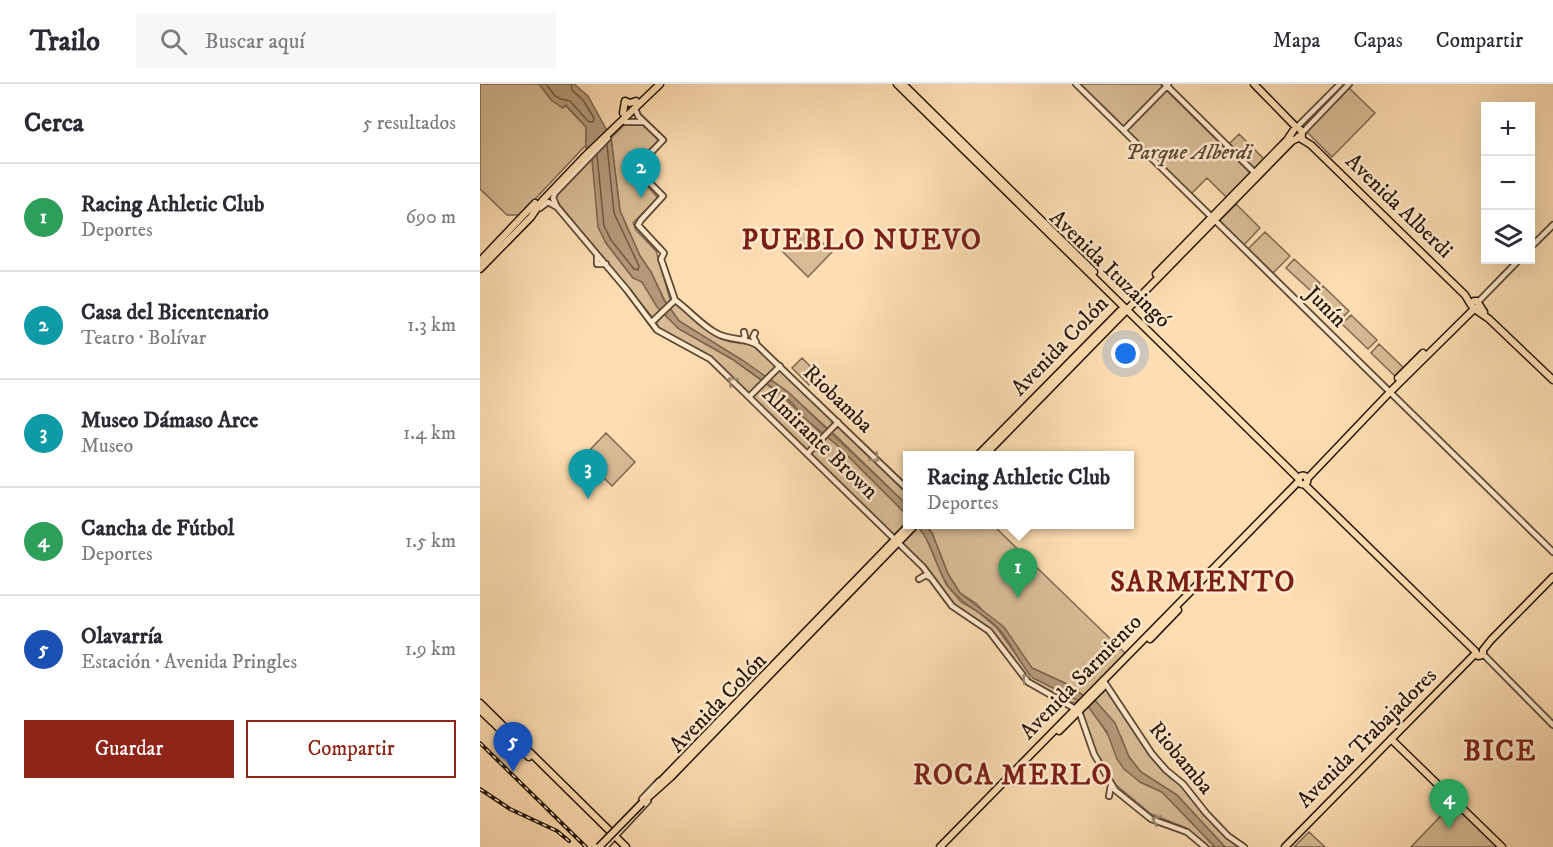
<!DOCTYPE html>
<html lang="es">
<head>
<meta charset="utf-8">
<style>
	:root { --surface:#fff; --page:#f7f7f7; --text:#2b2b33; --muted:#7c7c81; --line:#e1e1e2; --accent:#8f2418 }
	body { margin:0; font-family:"IM FELL DW Pica",serif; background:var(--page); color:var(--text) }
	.controls { position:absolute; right:18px; top:18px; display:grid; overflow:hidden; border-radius:0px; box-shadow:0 6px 24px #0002 }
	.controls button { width:54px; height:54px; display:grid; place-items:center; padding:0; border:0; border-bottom:2px solid var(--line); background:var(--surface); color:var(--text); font:30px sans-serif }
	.you { position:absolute; left:646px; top:270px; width:21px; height:21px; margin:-15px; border:4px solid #fff; border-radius:50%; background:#1a73e8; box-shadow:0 0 0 9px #1a73e833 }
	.badge { display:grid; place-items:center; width:39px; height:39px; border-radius:50%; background:var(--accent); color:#fff; font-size:20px; font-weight:700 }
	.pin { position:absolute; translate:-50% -50px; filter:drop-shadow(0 2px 3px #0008) }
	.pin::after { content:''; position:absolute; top:32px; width:21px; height:18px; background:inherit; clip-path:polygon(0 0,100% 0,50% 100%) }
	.popup { position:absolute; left:423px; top:367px; width:231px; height:78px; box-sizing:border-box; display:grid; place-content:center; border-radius:0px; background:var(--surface); filter:drop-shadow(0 2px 4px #0005); font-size:20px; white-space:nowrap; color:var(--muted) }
	.popup b { font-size:22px; color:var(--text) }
	.popup::after { content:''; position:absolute; left:50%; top:100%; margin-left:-12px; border:12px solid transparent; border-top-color:var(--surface) }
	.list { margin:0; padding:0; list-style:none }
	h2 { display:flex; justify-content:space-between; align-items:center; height:78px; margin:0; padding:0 24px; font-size:26px }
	h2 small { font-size:20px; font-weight:400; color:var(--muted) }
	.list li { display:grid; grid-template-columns:39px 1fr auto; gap:18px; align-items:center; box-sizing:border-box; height:108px; padding:0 24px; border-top:2px solid var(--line) }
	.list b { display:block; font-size:22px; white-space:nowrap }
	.list p { margin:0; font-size:20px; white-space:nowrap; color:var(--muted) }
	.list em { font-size:20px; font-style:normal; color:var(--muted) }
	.actions { display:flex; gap:12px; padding:18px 24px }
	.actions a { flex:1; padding:14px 0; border:2px solid var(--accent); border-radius:0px; text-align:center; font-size:21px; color:var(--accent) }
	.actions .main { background:var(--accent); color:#fff }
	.icon { flex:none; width:33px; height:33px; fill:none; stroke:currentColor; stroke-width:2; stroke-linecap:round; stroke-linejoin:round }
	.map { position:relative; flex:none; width:1073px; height:763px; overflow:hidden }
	header { display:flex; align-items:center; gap:36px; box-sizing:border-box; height:84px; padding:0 30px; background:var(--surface); border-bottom:2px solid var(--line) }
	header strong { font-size:28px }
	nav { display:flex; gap:33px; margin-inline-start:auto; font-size:21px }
	.search { width:420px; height:54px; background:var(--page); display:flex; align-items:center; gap:15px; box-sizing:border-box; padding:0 21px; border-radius:0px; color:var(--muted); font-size:22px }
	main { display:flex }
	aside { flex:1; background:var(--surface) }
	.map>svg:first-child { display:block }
	.green { fill:#d8bb95; stroke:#7e6850; stroke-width:1.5 }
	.water { fill:#b49978; stroke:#7b654c; stroke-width:1.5 }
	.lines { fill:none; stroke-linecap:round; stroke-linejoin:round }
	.shore { stroke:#6c5841; stroke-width:1.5 }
	.minor-casing { stroke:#5b4834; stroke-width:8 }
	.major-casing { stroke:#25160a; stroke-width:9 }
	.minor { stroke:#fee9cc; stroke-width:4.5 }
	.major { stroke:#fdddb1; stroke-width:6 }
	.rail-casing { stroke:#25160a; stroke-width:4 }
	.rail { stroke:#fee9cc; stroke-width:1.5; stroke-dasharray:4.5; stroke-linecap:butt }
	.major-bridge-casing { stroke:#25160a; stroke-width:9; stroke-linecap:butt }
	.major-bridge { stroke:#fdddb1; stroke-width:6 }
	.oneway { stroke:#9c8a75 }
	.labels { text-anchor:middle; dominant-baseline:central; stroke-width:5; stroke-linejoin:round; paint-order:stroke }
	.park-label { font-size:22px; font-style:italic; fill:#5b4834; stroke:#fee9cc }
	.street-label { font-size:22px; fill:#25160a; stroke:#fee9cc }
	.district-label { font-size:28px; font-weight:bold; letter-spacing:1.5px; fill:#7a1f14; stroke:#fee9cc }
</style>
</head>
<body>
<header>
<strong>Trailo</strong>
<div class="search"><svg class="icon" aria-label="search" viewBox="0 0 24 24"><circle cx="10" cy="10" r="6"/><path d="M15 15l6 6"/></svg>Buscar aquí</div>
<nav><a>Mapa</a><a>Capas</a><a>Compartir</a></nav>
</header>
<main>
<aside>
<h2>Cerca<small>5 resultados</small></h2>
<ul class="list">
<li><span class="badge" style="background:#2e9e5b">1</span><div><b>Racing Athletic Club</b><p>Deportes</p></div><em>690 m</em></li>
<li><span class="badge" style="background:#0f9aa8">2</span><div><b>Casa del Bicentenario</b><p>Teatro · Bolívar</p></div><em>1.3 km</em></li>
<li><span class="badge" style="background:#0f9aa8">3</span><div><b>Museo Dámaso Arce</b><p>Museo</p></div><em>1.4 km</em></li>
<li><span class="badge" style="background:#2e9e5b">4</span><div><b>Cancha de Fútbol</b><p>Deportes</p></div><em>1.5 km</em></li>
<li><span class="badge" style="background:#1a4fb4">5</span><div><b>Olavarría</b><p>Estación · Avenida Pringles</p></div><em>1.9 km</em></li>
</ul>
<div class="actions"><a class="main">Guardar</a><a>Compartir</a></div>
</aside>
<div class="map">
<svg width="1073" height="763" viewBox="0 0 1073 763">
	<rect width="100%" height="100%" fill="#fdddb1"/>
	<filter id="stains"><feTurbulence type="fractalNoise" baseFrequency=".00333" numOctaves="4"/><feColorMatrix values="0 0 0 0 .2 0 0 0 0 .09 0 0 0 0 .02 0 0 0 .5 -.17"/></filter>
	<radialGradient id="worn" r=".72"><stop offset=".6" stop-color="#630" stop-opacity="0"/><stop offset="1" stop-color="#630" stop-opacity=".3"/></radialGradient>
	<path class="green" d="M0,0H65L106,43V61L40,131H27L0,105Z
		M599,0H680L683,3L644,44Z
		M869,4L895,29L852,73L826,47Z
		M686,6L771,90L748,115L727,94L711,110L646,46Z
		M146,39H162L178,54V57L151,84L178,114L153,139L156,146L176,167L190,215L187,221L171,188L160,172L140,127L131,54Z
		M759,50L784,75L773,86L748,61Z
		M112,75L118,127L126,159L153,194L162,197L181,227L175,233H172L74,114L75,111Z
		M756,120L780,144L764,161L739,137Z
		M326,143L352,168L328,193L302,167Z
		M785,148L810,172L793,189L768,165Z
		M814,175L840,199L832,208L806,184Z
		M843,202L869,227L860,236L834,211Z
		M193,220H197L227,245L241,255L251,258L275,261L296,281L295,283L286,293L199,237L190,224Z
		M184,230L199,245L252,275L282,297L270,309L266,308L229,271L181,247L177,243V238Z
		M871,231L897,256L888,265L862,240Z
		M899,260L925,285L917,294L891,269Z
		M322,274L339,291L329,301L312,284Z
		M298,287H301L352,337V341L348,345L308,308L290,295Z
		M285,299C308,314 323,333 343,351L328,366H326L274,315V311Z
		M361,343L427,409V421L352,348L357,344Z
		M126,349L155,378L132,402L103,373Z
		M347,353L357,361L427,431V439L415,451H412L332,372V369Z
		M445,441H513L648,572L605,613L591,602L552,584L497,520L480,509L468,490L452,449Z
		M438,442L444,449L466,500L481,518L497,527L517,544L553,594L598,616L600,617L598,619L590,618L552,597L545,591L507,542L473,520L422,461L423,457Z
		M624,603H627L671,672L690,694L700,700L722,727L760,763H745L697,711L661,688L649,673L641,653L613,614Z
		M607,621L612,627L660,698L682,708L735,763H729L706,744L671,730L636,701L615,669L603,629V626Z
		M973,719L1018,763H931Z
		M829,748L845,763H814Z"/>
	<path class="water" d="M59,0H94L108,12L131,54L140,127L160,172L171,188L184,216L199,237L262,276L308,308L427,421V431L357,361L322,332L313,320L303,311L252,275L199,245L177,223L162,198L153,194L126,159L118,143L112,75L106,64V43L86,21L83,24L71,16Z
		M436,441H445L452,449L468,490L480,509L524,543L552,584L591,602L605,613L613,614L635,639L649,673L661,688L697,711L745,763H735L682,708L660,698L644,685L637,675L627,648L607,621L553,594C539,580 532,559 518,544C502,528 482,521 468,502C455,483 453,458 436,441Z"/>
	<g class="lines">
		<path class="shore" d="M66,0L75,12L81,15L90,17L109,38H113L114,34L103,16L92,6L91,0
			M117,71L124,142L131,156L154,185L158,186L159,182L134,129L127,61"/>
		<g class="minor-casing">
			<path id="minor" d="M596,0L1073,468
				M685,0L777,91
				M156,27L158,32L183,56L159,81L157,86L183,112L161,136L158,141L184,169L181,175L195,216
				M145,38H163
				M817,43L860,0
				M644,46L688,1
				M822,49L869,0
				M128,54L75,109L73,114L77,123L147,206L177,246L230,275L443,483L472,522L509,547L548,598L599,627L614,670L635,706L671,735L707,748L725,763
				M60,124L68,118L77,123
				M1050,164L1073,141
				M117,171V180H126
				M195,216C209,226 221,241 236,249C250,257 265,253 277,261L427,405
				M998,218L1039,176
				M172,238L195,216
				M275,249L273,253L276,258
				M261,256L265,253L264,248
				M269,313L300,282
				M327,370L358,338
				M439,495L446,491L449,493
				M1003,570L1073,641
				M623,596L672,670L686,686L703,700L726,729L748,752L764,763
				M629,712L631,701
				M162,715L179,697
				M125,763L168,717"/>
		</g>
		<g class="major-casing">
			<path id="major" d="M417,0L819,395
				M423,0L614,188
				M143,29L145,17L150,19L156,17
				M818,53L831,61L985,211L991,221
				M0,177L55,119
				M0,185L51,133L62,117L104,73L180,0
				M676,190L807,56L813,47
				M999,222L994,225L991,220L994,217H997L1004,228
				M996,226L1009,235L1073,296
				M918,294L943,269
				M497,372L640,227
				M504,372L812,57L822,52L821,46L816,43L774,0
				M818.5 396a4.5 4.5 0 1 1 9 0a4.5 4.5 0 1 1-9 0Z
				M827,395L909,309L994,225
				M824,400L995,567L998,572L1003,571V566L1011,556L1073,493
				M670,555L698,526
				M0,619L146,763
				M0,626L49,673
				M579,647L623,603
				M911,655L1022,763
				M178,700L430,440
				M162,719L191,693L436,440
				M460,763L819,397
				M805,763L995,570"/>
		</g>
		<use href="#minor" class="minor"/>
		<use href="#major" class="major"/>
		<g class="rail-casing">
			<path id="rail" d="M0,659L106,763
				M0,705L30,725L77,747L89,757"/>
		</g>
		<use href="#rail" class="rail"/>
		<g class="major-bridge-casing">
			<path id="major-bridge" d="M119,763L162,719"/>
		</g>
		<use href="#major-bridge" class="major-bridge"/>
	</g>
	<defs><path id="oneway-chevron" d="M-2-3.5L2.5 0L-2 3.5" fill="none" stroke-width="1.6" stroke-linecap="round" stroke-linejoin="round" transform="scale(1.5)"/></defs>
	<g class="oneway">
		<use href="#oneway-chevron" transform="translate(252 297) rotate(-136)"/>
		<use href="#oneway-chevron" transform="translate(395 374) rotate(44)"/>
		<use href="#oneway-chevron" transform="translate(546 594) rotate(-133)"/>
		<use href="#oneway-chevron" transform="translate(676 736) rotate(-155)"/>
	</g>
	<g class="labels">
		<g class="park-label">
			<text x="709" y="68">Parque Alberdi</text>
		</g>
		<g class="street-label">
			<text transform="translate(919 122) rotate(44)">Avenida Alberdi</text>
			<text transform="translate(630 185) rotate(44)">Avenida Ituzaingó</text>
			<text transform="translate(846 223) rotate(45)">Junín</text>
			<text transform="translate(580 262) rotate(-46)">Avenida Colón</text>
			<text transform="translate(358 315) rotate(44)">Riobamba</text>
			<text transform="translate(340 359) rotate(44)">Almirante Brown</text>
			<text transform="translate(601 593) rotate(-46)">Avenida Sarmiento</text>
			<text transform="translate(238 619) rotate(-46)">Avenida Colón</text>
			<text transform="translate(887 654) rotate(-45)">Avenida Trabajadores</text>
			<text transform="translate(701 674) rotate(50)">Riobamba</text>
		</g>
		<g class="district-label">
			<text x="382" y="156">PUEBLO NUEVO</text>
			<text x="723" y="498">SARMIENTO</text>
			<text x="1020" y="667">BICE</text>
			<text x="533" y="691">ROCA MERLO</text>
		</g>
	</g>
	<rect width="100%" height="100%" filter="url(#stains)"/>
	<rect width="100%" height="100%" fill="url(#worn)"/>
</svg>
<div class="controls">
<button>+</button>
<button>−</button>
<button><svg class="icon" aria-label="layers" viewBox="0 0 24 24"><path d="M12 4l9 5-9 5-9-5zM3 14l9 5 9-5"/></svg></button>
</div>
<div class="you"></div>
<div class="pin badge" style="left:538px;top:514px;background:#2e9e5b">1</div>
<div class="popup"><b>Racing Athletic Club</b>Deportes</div>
<div class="pin badge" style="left:161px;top:114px;background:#0f9aa8">2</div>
<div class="pin badge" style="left:108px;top:415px;background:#0f9aa8">3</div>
<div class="pin badge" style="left:969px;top:745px;background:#2e9e5b">4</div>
<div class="pin badge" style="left:33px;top:688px;background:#1a4fb4">5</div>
</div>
</main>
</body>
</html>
